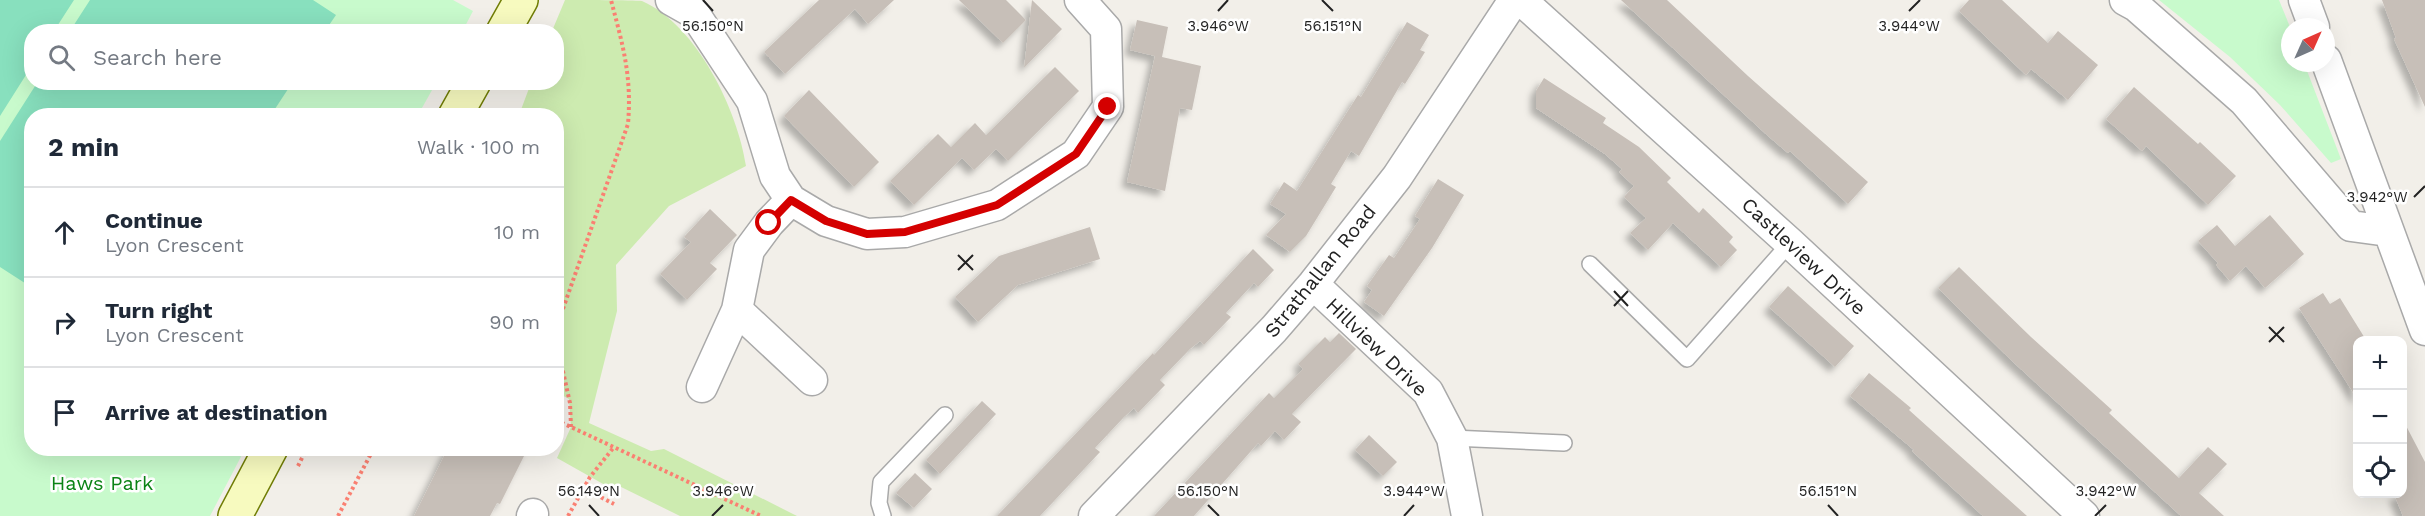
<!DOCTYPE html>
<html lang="en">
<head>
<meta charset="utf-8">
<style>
	:root { --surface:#fff; --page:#f6f6f7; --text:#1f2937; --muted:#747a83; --line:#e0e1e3 }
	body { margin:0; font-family:"Work Sans",sans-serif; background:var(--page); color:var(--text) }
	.controls { position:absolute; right:18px; bottom:18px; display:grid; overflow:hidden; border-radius:12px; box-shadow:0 6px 24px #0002 }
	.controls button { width:54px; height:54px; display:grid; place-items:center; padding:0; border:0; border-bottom:2px solid var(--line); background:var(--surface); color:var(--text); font:30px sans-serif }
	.compass { position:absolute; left:2281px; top:18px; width:54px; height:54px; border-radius:50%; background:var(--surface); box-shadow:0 6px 24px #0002; rotate:45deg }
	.stop { position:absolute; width:18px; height:18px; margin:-14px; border:4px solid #d40000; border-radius:50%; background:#fff }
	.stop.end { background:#d40000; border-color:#fff; box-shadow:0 2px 6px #0008 }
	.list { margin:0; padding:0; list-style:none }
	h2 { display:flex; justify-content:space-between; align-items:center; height:78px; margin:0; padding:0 24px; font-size:26px }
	h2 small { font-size:20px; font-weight:400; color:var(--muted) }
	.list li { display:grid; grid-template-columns:39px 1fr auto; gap:18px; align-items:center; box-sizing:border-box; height:90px; padding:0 24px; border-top:2px solid var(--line) }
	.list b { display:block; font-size:22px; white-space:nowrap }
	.list p { margin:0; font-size:20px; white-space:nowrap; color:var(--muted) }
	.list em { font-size:20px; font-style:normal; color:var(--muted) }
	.icon { flex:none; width:33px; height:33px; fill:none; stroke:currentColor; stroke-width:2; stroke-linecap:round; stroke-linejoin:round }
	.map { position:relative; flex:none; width:2425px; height:516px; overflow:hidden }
	.search { position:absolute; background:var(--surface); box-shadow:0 6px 24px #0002; left:24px; top:24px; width:540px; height:66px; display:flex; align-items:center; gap:15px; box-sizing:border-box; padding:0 21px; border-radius:24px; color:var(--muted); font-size:22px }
	.panel { position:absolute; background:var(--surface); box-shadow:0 6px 24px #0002; left:24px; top:108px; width:540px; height:348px; border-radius:24px }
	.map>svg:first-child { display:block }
	.grass { fill:#cdebb0 }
	.park { fill:#c8facc }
	.pitch { fill:#88e0be }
	.building { fill:#c7bfb8; filter:url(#shadow) }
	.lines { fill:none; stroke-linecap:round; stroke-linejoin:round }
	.service-casing { stroke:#a9a9a9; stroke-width:18 }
	.minor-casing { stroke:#a9a9a9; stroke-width:33 }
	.secondary-casing { stroke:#707d05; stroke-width:36 }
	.path { stroke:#fa8072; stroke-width:4; stroke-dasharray:3 3; stroke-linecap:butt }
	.service { stroke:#fff; stroke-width:15 }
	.minor { stroke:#fff; stroke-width:30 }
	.secondary { stroke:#f7fabf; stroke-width:33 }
	.route { stroke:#d40000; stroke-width:8 }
	.ticks { fill:none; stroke:#222; stroke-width:2 }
	.labels { text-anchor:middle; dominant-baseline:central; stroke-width:5; stroke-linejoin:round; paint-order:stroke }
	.street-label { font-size:20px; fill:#222; stroke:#fff }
	.park-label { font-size:20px; fill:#0c8416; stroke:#fff }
	.ticks-label { font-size:15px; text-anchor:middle; fill:#222; stroke:#fff; stroke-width:5; stroke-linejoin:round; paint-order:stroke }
</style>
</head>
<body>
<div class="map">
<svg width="2425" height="516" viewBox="0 0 2425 516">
	<defs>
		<filter id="shadow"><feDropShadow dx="-5.5" dy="5.5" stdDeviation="3" flood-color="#0004"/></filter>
	</defs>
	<rect width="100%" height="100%" fill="#f2efe9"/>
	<path class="grass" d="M565,0C579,0 632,0 642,1C697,25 738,111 746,166L669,206L616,265L617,311L589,423L651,451L664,449L797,516H680L615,484L612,489L557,458L571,427L569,399L556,392V116L519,115L531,83L556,82V32L552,31Z"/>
	<path class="park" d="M0,0H453L473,11L462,32H32V82L436,83L418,115L32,116V448L245,449L210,516H0Z
		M2159,0H2279L2290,27V63H2304L2341,159L2331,163L2280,105L2230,57Z"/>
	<path class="pitch" d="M0,0H74L54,31L32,32L31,67L0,116Z
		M90,0H313L336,15L325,31H70Z
		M37,83V82L292,83L271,115L32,116L31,287L0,267V141Z"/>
	<path class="building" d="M819,0H894L868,24L855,9L785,74L764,52Z
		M959,0H1006L1026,20L1003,43Z
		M1032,0L1062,29L1024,68Z
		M1621,0H1667L1748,76L1868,182L1848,204L1790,151L1788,153L1767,135Z
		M1969,0H2002L2048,43L2058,31L2098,65L2068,100L2031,69L2026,75L1959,11Z
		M2382,0H2425V107L2394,39L2396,38Z
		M1137,20L1168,27L1162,57L1201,66L1192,110L1180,108L1165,191L1127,182L1155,56L1130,50Z
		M1407,22L1429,35L1420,50L1425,52L1405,84L1402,82L1359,156L1351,151L1331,184L1336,187L1306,236L1290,252L1266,235L1286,214L1270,204L1284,182L1297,191L1358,95L1361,97Z
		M1055,67L1079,91L1008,161L996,149L974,170L951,147L975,123L986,135Z
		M1544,78L1606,118L1603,123L1639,147L1671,178L1667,182L1699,213L1703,208L1733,237L1729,242L1737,250L1721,267L1673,223L1648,250L1630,233L1646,218L1624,197L1634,186L1619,172L1622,169L1605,154L1536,108V91Z
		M2134,87L2198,144L2200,142L2236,176L2208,205L2146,146L2142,151L2106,119Z
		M809,90L879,162L854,187L784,116Z
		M938,134L962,158L914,205L890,181Z
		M1438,179L1464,195L1432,248L1384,316L1364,302L1372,290L1367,286L1389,255L1394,258L1420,219L1415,216Z
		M710,209L737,235L710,263L717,269L687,300L660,274L691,242L684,237Z
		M2270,215L2304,254L2265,288L2246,266L2230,281L2216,265L2218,263L2198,241L2217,225L2235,246Z
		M1090,227L1100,259L1018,285L978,322L955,297L999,256Z
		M1253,249L1274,270L1258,287L1254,283L1226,313L1231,317L1204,345L1200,341L1190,349L1160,380L1165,385L1138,413L1134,408L1124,417L1095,448L1100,452L1040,516H997L1153,353L1154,355Z
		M1959,267L2031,337L2112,410L2109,413L2179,478L2208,447L2227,464L2199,493L2224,516H2181L2011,360L1938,288Z
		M1788,286L1854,346L1835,367L1769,307Z
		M2323,293L2330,304L2340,298L2366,340H2358V400L2299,308Z
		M1339,333L1356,349L1292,414L1301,422L1284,440L1275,431L1261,446L1258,443L1194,516H1154L1269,393L1274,398L1303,369L1298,364L1325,337L1330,342Z
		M1869,373L1911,408L1909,410L2027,516H1983L1912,451L1914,450L1850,396Z
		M982,401L996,414L940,474L926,460Z
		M2403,420L2425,462V516H2403L2394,494H2403Z
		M1369,435L1397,462L1383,476L1355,450Z
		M448,448H528L500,504L497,503L490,516H414Z
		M915,473L932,489L914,508L896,493Z"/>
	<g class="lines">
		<g class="service-casing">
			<path id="service" d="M1590,264L1687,359L1790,243
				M1452,438L1564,443
				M883,516L879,503L881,482L945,415"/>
		</g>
		<g class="minor-casing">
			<path id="minor" d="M671,0L694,13L752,101L775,176L791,200L826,221L867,234L905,232L997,205L1076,154L1108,107L1106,29L1080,0
				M1521,0L1790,243L2084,516
				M2125,0L2136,6L2244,101L2351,226L2388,231
				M2304,0L2314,27
				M2326,60L2425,330
				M791,200L769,223L749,250L737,310L812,380
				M1313,284L1428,392L1452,438L1467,516
				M702,387L737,310
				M532,516L533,514
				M1094,516L1274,329L1313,284L1397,177L1514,0"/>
		</g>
		<g class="secondary-casing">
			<path id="secondary" d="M503,32L521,0
				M455,116L474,82
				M235,516L271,448"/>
		</g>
		<path class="path" d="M556,420L761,516
			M571,427L570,403L562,367L558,323L628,124C632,76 623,46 611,0
			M298,466L307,448
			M585,489L614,504
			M338,516L374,448
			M568,516L590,477L614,447"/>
		<use href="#service" class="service"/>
		<use href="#minor" class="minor"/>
		<use href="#secondary" class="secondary"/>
	</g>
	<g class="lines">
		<path class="route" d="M769,223L791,200L826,221L867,234L905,232L997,205L1076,154L1108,107"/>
	</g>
	<path class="ticks" d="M703,0L713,11M1322,0L1333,11M1218,11L1228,0M1909,11L1920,0M2414,197L2425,186M958,255L973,270M958,270L973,255M1614,291L1628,306M1614,306L1628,291M2269,327L2284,342M2269,342L2284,327M589,505L599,516M1208,505L1219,516M1828,505L1838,516M712,516L723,505M1404,516L1414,505M2095,516L2106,505"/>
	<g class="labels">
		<g class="street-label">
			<text transform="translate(1804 256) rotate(43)">Castleview Drive</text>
			<text transform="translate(1320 271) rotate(-51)">Strathallan Road</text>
			<text transform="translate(1377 347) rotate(44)">Hillview Drive</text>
		</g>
		<g class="park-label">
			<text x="102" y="483">Haws Park</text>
		</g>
	</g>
	<g class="ticks-label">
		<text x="713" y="31">56.150°N</text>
		<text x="1218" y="31">3.946°W</text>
		<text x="1333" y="31">56.151°N</text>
		<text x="1909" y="31">3.944°W</text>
		<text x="2377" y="202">3.942°W</text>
		<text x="589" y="496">56.149°N</text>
		<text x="723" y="496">3.946°W</text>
		<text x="1208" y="496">56.150°N</text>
		<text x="1414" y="496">3.944°W</text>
		<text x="1828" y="496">56.151°N</text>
		<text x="2106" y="496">3.942°W</text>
	</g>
</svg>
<div class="controls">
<button>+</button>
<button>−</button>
<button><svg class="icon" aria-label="locate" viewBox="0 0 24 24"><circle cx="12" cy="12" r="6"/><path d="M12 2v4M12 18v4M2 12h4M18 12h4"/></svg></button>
</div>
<svg class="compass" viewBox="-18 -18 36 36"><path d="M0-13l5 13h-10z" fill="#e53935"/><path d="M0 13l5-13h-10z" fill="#747a83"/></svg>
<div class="stop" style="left:769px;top:223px"></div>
<div class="stop end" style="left:1108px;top:107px"></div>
<div class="search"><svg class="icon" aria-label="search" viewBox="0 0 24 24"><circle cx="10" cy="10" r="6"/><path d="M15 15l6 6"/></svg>Search here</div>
<section class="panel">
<h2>2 min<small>Walk · 100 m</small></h2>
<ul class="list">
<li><svg class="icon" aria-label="ahead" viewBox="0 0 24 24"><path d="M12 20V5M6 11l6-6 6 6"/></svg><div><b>Continue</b><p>Lyon Crescent</p></div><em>10 m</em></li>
<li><svg class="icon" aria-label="right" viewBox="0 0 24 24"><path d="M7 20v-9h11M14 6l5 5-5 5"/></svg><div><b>Turn right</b><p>Lyon Crescent</p></div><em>90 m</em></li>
<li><svg class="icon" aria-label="arrive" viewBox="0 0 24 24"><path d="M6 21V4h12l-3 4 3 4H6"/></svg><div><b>Arrive at destination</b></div></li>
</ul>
</section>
</div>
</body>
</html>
